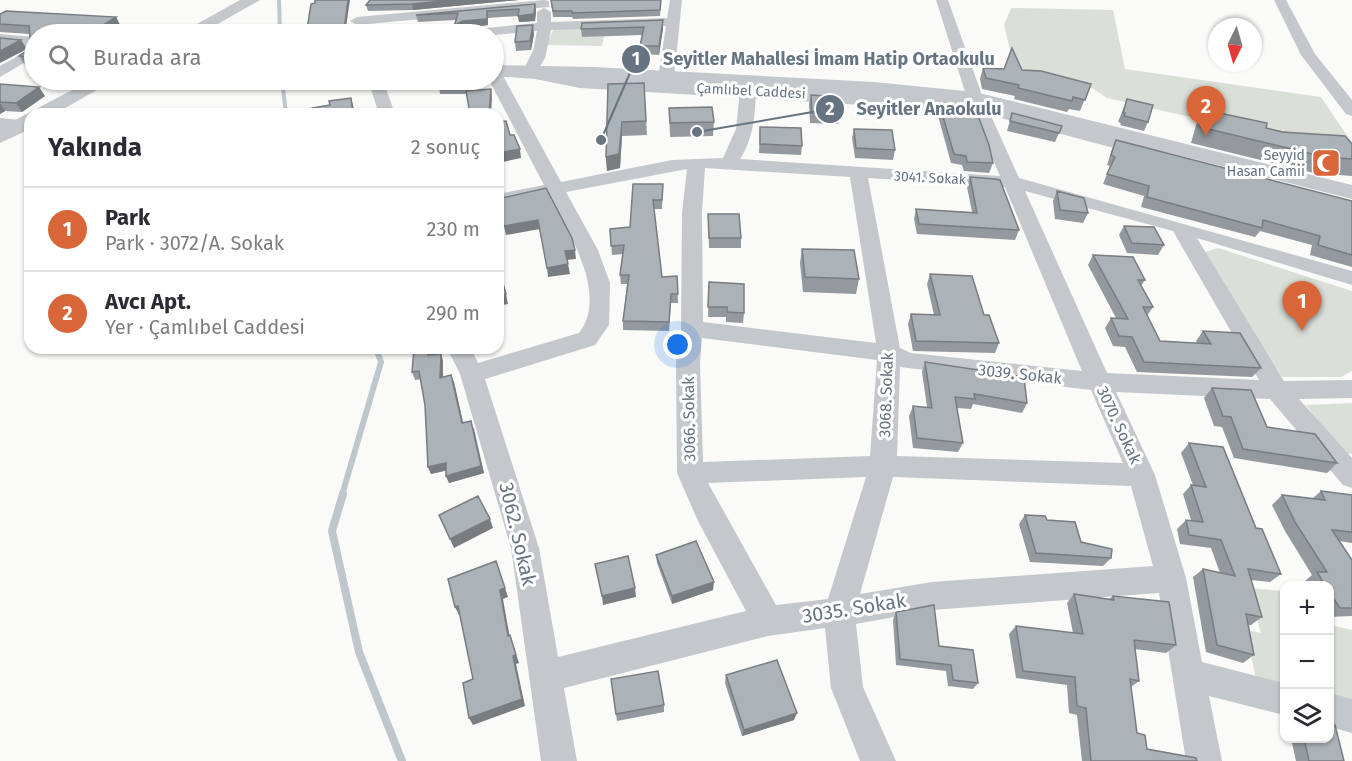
<!DOCTYPE html>
<html lang="tr">
<head>
<meta charset="utf-8">
<style>
	:root { --surface:#fff; --page:#f7f7f7; --text:#2b2b33; --muted:#7c7c81; --line:#e1e1e2; --accent:#d96638 }
	body { margin:0; font-family:"Fira Sans",sans-serif; background:var(--page); color:var(--text) }
	.controls { position:absolute; right:18px; bottom:18px; display:grid; overflow:hidden; border-radius:12px; box-shadow:0 2px 4px #0004 }
	.controls button { width:54px; height:54px; display:grid; place-items:center; padding:0; border:0; border-bottom:2px solid var(--line); background:var(--surface); color:var(--text); font:30px sans-serif }
	.compass { position:absolute; left:1208px; top:18px; width:54px; height:54px; border-radius:50%; background:var(--surface); box-shadow:0 2px 4px #0004; rotate:185deg }
	.you { position:absolute; left:678px; top:345px; width:21px; height:21px; margin:-15px; border:4px solid #fff; border-radius:50%; background:#1a73e8; box-shadow:0 0 0 9px #1a73e833 }
	.badge { display:grid; place-items:center; width:39px; height:39px; border-radius:50%; background:var(--accent); color:#fff; font-size:20px; font-weight:700 }
	.pin { position:absolute; translate:-50% -50px; filter:drop-shadow(0 2px 3px #0008) }
	.pin::after { content:''; position:absolute; top:32px; width:21px; height:18px; background:inherit; clip-path:polygon(0 0,100% 0,50% 100%) }
	.list { margin:0; padding:0; list-style:none }
	h2 { display:flex; justify-content:space-between; align-items:center; height:78px; margin:0; padding:0 24px; font-size:26px }
	h2 small { font-size:20px; font-weight:400; color:var(--muted) }
	.list li { display:grid; grid-template-columns:39px 1fr auto; gap:18px; align-items:center; box-sizing:border-box; height:84px; padding:0 24px; border-top:2px solid var(--line) }
	.list b { display:block; font-size:22px; white-space:nowrap }
	.list p { margin:0; font-size:20px; white-space:nowrap; color:var(--muted) }
	.list em { font-size:20px; font-style:normal; color:var(--muted) }
	.icon { flex:none; width:33px; height:33px; fill:none; stroke:currentColor; stroke-width:2; stroke-linecap:round; stroke-linejoin:round }
	.map { position:relative; flex:none; width:1352px; height:761px; overflow:hidden }
	.search { position:absolute; background:var(--surface); box-shadow:0 2px 4px #0004; left:24px; top:24px; width:480px; height:66px; display:flex; align-items:center; gap:15px; box-sizing:border-box; padding:0 21px; border-radius:33px; color:var(--muted); font-size:22px }
	.panel { position:absolute; background:var(--surface); box-shadow:0 2px 4px #0004; left:24px; top:108px; width:480px; height:246px; border-radius:18px }
	.map>svg:first-child { display:block }
	.green { fill:#dadfd7 }
	.lines { fill:none; stroke-linecap:round; stroke-linejoin:round }
	.stream-far2 { stroke:#bec7cc; stroke-width:4 }
	.stream-far1 { stroke:#bec7cc; stroke-width:6 }
	.stream { stroke:#bec7cc; stroke-width:8 }
	.minor { fill:#c4c7cb; fill-rule:evenodd }
	.tertiary { fill:#c4c7cb; fill-rule:evenodd }
	.wall { fill:#93999e }
	.shaded-wall { fill:#787d81 }
	.building { fill:#abb2b8; stroke:#787d81; stroke-width:1.5 }
	.labels { text-anchor:middle; dominant-baseline:central; stroke-width:6; stroke-linejoin:round; paint-order:stroke }
	.far-street-label { font-size:14px; fill:#667481; stroke:#fff }
	.far-poi-label { font-size:14px; fill:#667481; stroke:#fff; text-anchor:end }
	.street-label { font-size:16px; fill:#667481; stroke:#fff }
	.near-street-label { font-size:20px; fill:#667481; stroke:#fff }
	.leader { fill:none; stroke:#667481; stroke-width:2 }
	.callout-dot { fill:#667481; stroke:#fff; stroke-width:2 }
	.mark-label { font-size:18px; text-anchor:middle; font-weight:bold; fill:#fff }
	.callout-label { font-size:18px; text-anchor:middle; font-weight:bold; fill:#667481; stroke:#fff; stroke-width:6; stroke-linejoin:round; paint-order:stroke }
</style>
</head>
<body>
<div class="map">
<svg width="1352" height="761" viewBox="0 0 1352 761">
	<rect width="100%" height="100%" fill="#fafaf8"/>
	<path class="green" d="M1011,8L1113,10L1125,69L1321,97L1352,143V154L1107,98L1092,88L1015,70L1004,25Z
		M611,26L583,37L604,36L602,46L546,45L554,28Z
		M1218,248L1352,291V371L1341,377H1282L1202,253Z
		M1352,403V454L1341,453L1306,405Z
		M1248,588L1284,591V689L1257,684L1246,630L1261,633Z
		M1330,625L1352,630V702L1330,698Z"/>
	<g class="lines">
		<path class="stream-far2" d="M279,0L280,34
			M282,80L286,114"/>
		<path class="stream-far1" d="M342,495L381,362L376,348"/>
		<path class="stream" d="M343,494L332,531L359,652L402,761"/>
		<path class="minor" d="M544,0L549,1V7L357,25L350,21L357,17Z
			M670,0H682L674,78L666,83L658,78L666,26L551,30L545,58L535,75L530,77L522,72L533,51L537,31L494,35L458,34L465,30L537,23V12L544,8L551,12V22L667,18Z
			M936,0H948L983,98L1019,178L1352,271V285L1197,238L1284,381L1352,380V398L1299,399L1352,458V488L1343,485L1270,399L1116,392L1155,475L1186,578L1202,662L1284,683V715L1209,696L1222,761H1186L1159,593L932,610L856,624L863,687L896,761H860L831,688L825,628L768,636L564,688L577,761H541L511,548L460,374L447,348H471L478,363L579,333C609,295 568,231 549,195L498,206V194L544,185L489,80H494V70L502,74L561,182L672,160L723,158L736,129L740,90L748,85L756,90C755,114 754,138 740,159L1000,176L967,98ZM705,168L850,177L876,343L703,322L702,213ZM687,169L682,213L681,329L676,363L677,473L698,521L746,611L558,657L539,548L485,379L595,345L609,325L610,283L598,250L566,192ZM868,178L1005,187L1082,371L911,353L900,348ZM1025,191L1173,231L1259,380L1107,373ZM702,338L877,360L870,456L703,462L700,363ZM900,367L1091,390L1123,463L897,456ZM866,477L828,599L776,605L708,483ZM893,477L1131,486L1153,566L932,582L860,594Z
			M1274,0H1286L1315,54L1352,100V116L1346,114L1301,55Z
			M34,47V57L0,77V66Z
			M368,80H383L395,114H379Z
			M0,118L20,120L28,125L20,130L0,128Z
			M1330,693L1352,699V733L1330,727Z"/>
		<path class="tertiary" d="M240,0H260L200,34H179Z
			M0,34L34,37V47L0,44Z
			M494,65L594,67L874,82L975,92L1352,185V199L1166,152L1163,157L1155,159L978,112L580,88L535,79L494,76Z
			M91,80H114L55,114H30V129L0,143V128Z"/>
	</g>
	<path class="wall" d="M370,0H519L413,10L368,11L366,5Z
		M551,0H661L660,16L573,19L572,17H553Z
		M535,4L536,11L535,21L519,22L518,16L488,18V25L465,28L452,34L456,20L418,22L416,15Z
		M0,14L116,17L120,25L107,34H34V66L25,65L19,56L31,48L29,34L0,32Z
		M663,20V28L659,55L640,54V46L642,35L582,37L581,29Z
		M534,34L531,50L516,51L515,42Z
		M983,68L1022,70L1091,84L1080,111L1069,109L1067,112L1014,99L1015,96L982,89L980,79Z
		M441,80H475L471,90L492,98L466,94H440L439,87Z
		M644,83L647,135L622,136L620,168L607,171L606,157L608,84Z
		M0,84L45,96L22,112L5,111L0,114Z
		M811,95L840,115L838,124L810,123L809,104Z
		M1127,99L1148,122L1144,131L1120,125L1121,123L1118,122Z
		M939,103L993,163L989,173L964,171L962,165L951,163L937,112Z
		M669,108L714,122L713,136L670,137Z
		M1205,110L1266,128L1352,144V176L1314,173L1191,143L1196,125Z
		M1012,113L1062,126L1055,142L1007,131Z
		M760,127L802,146L801,155L759,153Z
		M854,129L895,150L893,160L855,158L852,138Z
		M1116,140L1352,201V267L1310,255L1312,245L1260,231L1255,237L1141,207L1144,196L1103,184L1110,166L1107,165L1112,149Z
		M970,177L1019,230L1015,240L917,234L914,219L916,209L972,212L967,187Z
		M663,184L662,209H654L662,277L677,276L678,303H671L669,331L623,330V321L627,284H621L620,275L623,254L612,255L610,229L630,227Z
		M1057,191L1088,213L1083,223L1055,219L1053,201Z
		M708,214L741,238V248H709Z
		M1124,226L1164,245L1158,255L1127,253L1119,235Z
		M802,249L859,279L856,294L803,292L800,263Z
		M1093,255L1145,280L1141,286L1153,307L1147,316L1160,341L1197,343L1196,341L1203,331L1261,368L1252,377L1137,372L1125,347L1113,346L1105,328L1111,318H1116L1088,265Z
		M930,274L984,315L999,343L995,353L913,351L908,324L911,314L934,315L927,284Z
		M709,282L744,313L743,323L726,322V317H708Z
		M429,348L430,355L441,354L443,361V377L454,382L463,423L474,428L484,473L449,483L446,476V470L431,474L428,467L425,405L421,379L415,380L412,372Z
		M925,362L1027,403L1022,413L973,404L971,409L957,408L963,443L958,452L913,448L909,416L913,406L927,407L922,372Z
		M1212,388L1267,427L1337,463L1327,473L1234,458L1222,427L1214,426L1204,398Z
		M1189,443L1256,528L1281,574L1270,582L1251,580L1262,617L1251,625H1248L1254,655L1243,663L1206,652L1193,577L1203,569L1220,573L1211,548L1180,544L1177,529L1186,520H1191L1183,494L1191,485H1193L1181,453Z
		M1321,491L1352,495V543L1339,541L1352,560V616L1329,617V585H1308L1305,581L1312,575L1285,531L1272,505L1282,495L1312,499Z
		M1025,515L1047,520L1081,542L1111,558L1103,566L1030,562L1019,524Z
		M656,555L713,590L672,604L657,563Z
		M1074,594L1109,599L1113,596L1176,645L1166,653L1135,649L1139,681L1131,687L1137,733L1147,749L1197,761H1082L1077,715L1069,713L1067,685L1016,678L1009,634L1016,626L1073,633L1067,603Z
		M896,612L939,646L978,683L973,689L948,686L946,671L896,665L893,620Z
		M726,675L794,720L742,736L725,683Z
		M611,679L664,705V712L617,721Z
		M1291,738H1329L1344,761H1296Z"/>
	<path class="shaded-wall" d="M348,0H350L345,34H327V32Z
		M453,0H519L413,10L412,4Z
		M535,4L536,11L535,21L519,22L518,16Z
		M487,11L488,25L465,28L457,32L455,25Z
		M116,17L120,25L107,34H89Z
		M663,20V28L659,55V46Z
		M533,25L534,34L531,50L530,41Z
		M21,40L27,49L0,63V51Z
		M471,80H475L470,94L469,86Z
		M39,87L45,96L22,112L16,103Z
		M491,89L492,98L491,114H489Z
		M351,98L353,105L355,114H353Z
		M0,103L5,111L0,114Z
		M622,122V136L620,168L607,171L606,157Z
		M520,149L521,158L498,163V153Z
		M538,220L540,229L506,235L504,226Z
		M575,250L576,259L566,260L565,251Z
		M568,264L570,274L548,277L547,268Z
		M506,294L508,304L498,306V295Z
		M441,354L443,361V385L440,378Z
		M451,375L454,382L465,431L462,423Z
		M471,421L484,473L449,483L446,476Z
		M446,463L449,470L431,474L428,467Z
		M490,519L493,528L454,548L450,539Z
		M496,561L508,597L503,599L511,644L508,636L500,590Z
		M714,582L713,590L672,604V596Z
		M635,588L636,597L603,605L602,596Z
		M458,606L462,614L459,615L455,607Z
		M510,635L519,663L516,664L525,706L473,725L469,718L513,656Z
		M797,713L794,720L742,736L744,730Z"/>
	<path class="building" d="M315,0H348L344,30L327,32V34H296L295,30L307,29L311,4L315,3Z
		M370,0H453L412,4L366,5Z
		M551,0H661L660,10L572,13V11H553Z
		M535,4L534,14L518,16L519,9L487,11V19L463,21L455,25L456,29L487,30V34H452L458,13L416,15Z
		M6,11L116,17L89,34H34V57L19,56L31,48L29,26L0,24V14Z
		M663,20L659,46H640L644,27L581,29L582,23Z
		M533,25L530,41L515,42L517,26Z
		M0,38L21,40L0,51Z
		M1012,48L1022,70L1041,71L1091,84L1085,100L1073,97L1072,101L1018,88L1019,85L986,78L983,68L1004,69Z
		M441,80H471L469,86L439,87Z
		M644,83L646,121L622,122L619,154L606,157L608,84Z
		M0,84L39,87L16,103L0,102Z
		M491,89L489,114H470L466,91Z
		M811,95L838,97L840,115L812,113Z
		M351,98L353,114H313L312,108L330,105L329,101Z
		M1127,99L1153,105L1148,122L1124,116L1125,113H1123Z
		M939,103L974,105L989,145L993,163L967,162L966,156L954,154Z
		M712,107L714,122L670,123L669,108Z
		M1205,110L1267,123L1266,128L1282,132L1345,136L1352,144V159L1325,157L1200,127Z
		M1012,113L1062,126L1059,133L1010,121Z
		M506,121L510,135H514L520,149L498,153V122Z
		M760,127L801,128L802,146L760,144Z
		M854,129L892,130L895,150L856,148Z
		M1116,140L1352,201V255L1318,245L1320,236L1263,220L1262,228L1147,197L1149,186L1107,174L1115,157L1111,155Z
		M970,177L995,179L1000,180L1019,230L919,224L916,209L977,213Z
		M633,184H663L662,200H653L662,277L677,276L678,294H671L669,322L623,321L629,275H620L624,245L611,246L610,229L630,227Z
		M546,188L572,238L575,250L565,251L568,264L547,268L538,220L504,226L498,204V199Z
		M1057,191L1084,198L1088,213L1060,210Z
		M708,214H739L741,238H709Z
		M1124,226L1154,227L1164,245L1132,243Z
		M802,249L854,250L859,279L805,277Z
		M1093,255L1133,257L1145,280H1138L1153,307H1143L1160,341L1211,344L1203,331L1240,333L1261,368L1144,362L1132,337L1119,336L1111,318L1128,319Z
		M498,265L506,294L498,295Z
		M930,274L972,276L984,315H989L999,343L916,341L911,314L940,315Z
		M709,282L744,284V313L727,312V307H708Z
		M414,348H427L428,355L441,354L440,378L451,375L462,423L471,421L481,466L446,476V463L428,467L425,405L419,371L412,372Z
		M925,362L1024,377L1027,403L974,394L975,399L955,397L963,443L917,438L913,406L932,408Z
		M1212,388L1251,390L1267,427L1315,434L1337,463L1243,449L1231,417L1223,416Z
		M1189,443L1223,447L1256,528L1262,529L1281,574L1248,569L1262,617L1246,614L1254,655L1217,645L1203,569L1235,576L1221,540L1189,535L1186,520L1203,522L1191,485L1206,487Z
		M1321,491L1352,495V532L1332,530L1352,560V608H1340L1329,592V585H1325L1317,572H1327L1295,522L1282,495L1325,500Z
		M478,496L490,519L450,539L439,515Z
		M1025,515L1045,516L1047,520L1075,522L1081,542L1112,549L1111,558L1036,553Z
		M696,541L714,582L672,596L656,555Z
		M628,556L635,588L602,596L595,564Z
		M496,561L505,588L500,590L508,636L510,635L516,655L513,656L522,699L469,718L463,683L473,679L458,606L455,607L448,579Z
		M1074,594L1114,600L1113,596L1169,602L1176,645L1134,640L1139,681L1130,679L1137,733L1145,735L1147,749L1196,758L1197,761H1091L1086,708L1077,706L1075,677L1023,671L1016,626L1083,634Z
		M934,605L939,646L973,650L978,683L953,680L951,665L900,659L896,612Z
		M777,660L797,713L744,730L726,675Z
		M658,671L664,705L616,714L611,679Z
		M1329,723L1335,725L1344,761H1309L1304,738H1329Z"/>
	<defs>
		<g id="mosque-square" transform="scale(1.5)"><rect x="-9" y="-9" width="18" height="18" rx="4" fill="#d96638" stroke="#fff"/><path d="M3.5-4.9A6 6 0 1 0 3.5 4.9A5 5 0 1 1 3.5-4.9Z" fill="#fff"/></g>
	</defs>
	<g fill-rule="evenodd">
		<use href="#mosque-square" x="1326" y="163"/>
	</g>
	<g class="labels">
		<g class="far-street-label">
			<text transform="translate(751 91) rotate(3)">Çamlıbel Caddesi</text>
			<text transform="translate(930 178) rotate(3)">3041. Sokak</text>
		</g>
		<g class="far-poi-label">
			<text x="1305" y="155">Seyyid<tspan x="1305" dy="16">Hasan Camii</tspan></text>
		</g>
		<g class="street-label">
			<text transform="translate(1020 374) rotate(6)">3039. Sokak</text>
			<text transform="translate(886 395) rotate(-88)">3068. Sokak</text>
			<text transform="translate(689 419) rotate(-91)">3066. Sokak</text>
			<text transform="translate(1119 425) rotate(65)">3070. Sokak</text>
		</g>
		<g class="near-street-label">
			<text transform="translate(518 534) rotate(77)">3062. Sokak</text>
			<text transform="translate(854 608) rotate(-9)">3035. Sokak</text>
		</g>
	</g>
	<path class="leader" d="M601 140L636 59M697 132L830 109"/>
	<g class="callout-dot">
		<circle cx="601" cy="140" r="6"/>
		<circle cx="697" cy="132" r="6"/>
		<circle cx="636" cy="59" r="15"/>
		<circle cx="830" cy="109" r="15"/>
	</g>
	<g class="mark-label">
		<text x="636" y="65">1</text>
		<text x="830" y="115">2</text>
	</g>
	<g class="callout-label">
		<text x="829" y="65">Seyitler Mahallesi İmam Hatip Ortaokulu</text>
		<text x="929" y="115">Seyitler Anaokulu</text>
	</g>
</svg>
<div class="controls">
<button>+</button>
<button>−</button>
<button><svg class="icon" aria-label="layers" viewBox="0 0 24 24"><path d="M12 4l9 5-9 5-9-5zM3 14l9 5 9-5"/></svg></button>
</div>
<svg class="compass" viewBox="-18 -18 36 36"><path d="M0-13l5 13h-10z" fill="#e53935"/><path d="M0 13l5-13h-10z" fill="#7c7c81"/></svg>
<div class="you"></div>
<div class="pin badge" style="left:1302px;top:331px">1</div>
<div class="pin badge" style="left:1206px;top:136px">2</div>
<div class="search"><svg class="icon" aria-label="search" viewBox="0 0 24 24"><circle cx="10" cy="10" r="6"/><path d="M15 15l6 6"/></svg>Burada ara</div>
<section class="panel">
<h2>Yakında<small>2 sonuç</small></h2>
<ul class="list">
<li><span class="badge">1</span><div><b>Park</b><p>Park · 3072/A. Sokak</p></div><em>230 m</em></li>
<li><span class="badge">2</span><div><b>Avcı Apt.</b><p>Yer · Çamlıbel Caddesi</p></div><em>290 m</em></li>
</ul>
</section>
</div>
</body>
</html>
